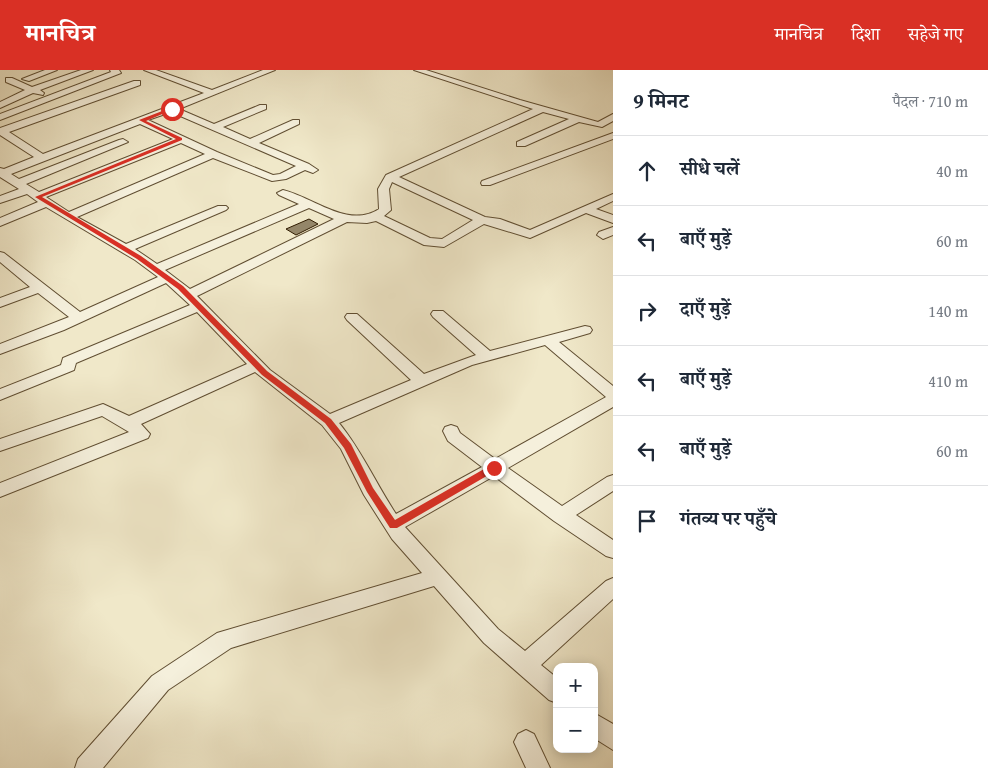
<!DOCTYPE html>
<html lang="hi">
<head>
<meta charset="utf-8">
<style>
	:root { --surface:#fff; --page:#f6f6f7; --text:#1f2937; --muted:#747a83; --line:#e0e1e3; --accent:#d93025 }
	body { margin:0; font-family:"Gentium Book Plus","Noto Serif Devanagari",serif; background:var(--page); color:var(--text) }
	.controls { position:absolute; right:15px; bottom:15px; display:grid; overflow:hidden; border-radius:10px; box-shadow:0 2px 12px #0003 }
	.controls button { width:45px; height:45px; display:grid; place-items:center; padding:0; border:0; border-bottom:1px solid var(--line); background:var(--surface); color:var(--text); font:25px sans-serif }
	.stop { position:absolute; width:15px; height:15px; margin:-11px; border:4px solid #d93025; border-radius:50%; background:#fff }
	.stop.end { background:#d93025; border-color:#fff; box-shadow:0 1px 5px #0008 }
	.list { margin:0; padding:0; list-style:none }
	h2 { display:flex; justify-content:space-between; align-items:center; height:65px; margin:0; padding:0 20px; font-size:21px }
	h2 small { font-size:16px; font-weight:400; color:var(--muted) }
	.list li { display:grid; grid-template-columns:32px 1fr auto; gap:15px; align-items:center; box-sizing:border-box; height:70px; padding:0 20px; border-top:1px solid var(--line) }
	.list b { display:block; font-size:19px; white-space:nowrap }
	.list em { font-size:16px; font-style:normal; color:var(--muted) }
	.icon { flex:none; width:28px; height:28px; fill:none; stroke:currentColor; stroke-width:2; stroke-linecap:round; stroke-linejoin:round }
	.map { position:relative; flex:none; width:613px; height:698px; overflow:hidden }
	header { display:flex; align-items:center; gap:30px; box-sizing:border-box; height:70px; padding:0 25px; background:var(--accent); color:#fff }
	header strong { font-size:24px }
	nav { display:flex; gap:28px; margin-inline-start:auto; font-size:18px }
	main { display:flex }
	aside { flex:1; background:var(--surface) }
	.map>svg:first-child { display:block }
	.building { fill:#948669; stroke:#301b00 }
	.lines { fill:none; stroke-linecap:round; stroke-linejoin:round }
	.minor-casing { stroke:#604e32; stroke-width:2 }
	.minor { fill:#f5f0dc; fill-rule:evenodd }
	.route { fill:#d93025 }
</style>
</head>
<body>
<header>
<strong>मानचित्र</strong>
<nav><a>मानचित्र</a><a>दिशा</a><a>सहेजे गए</a></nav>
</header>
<main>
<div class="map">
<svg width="613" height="698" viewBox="0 0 613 698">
	<rect width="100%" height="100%" fill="#f0e8c9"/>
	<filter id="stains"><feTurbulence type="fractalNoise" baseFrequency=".004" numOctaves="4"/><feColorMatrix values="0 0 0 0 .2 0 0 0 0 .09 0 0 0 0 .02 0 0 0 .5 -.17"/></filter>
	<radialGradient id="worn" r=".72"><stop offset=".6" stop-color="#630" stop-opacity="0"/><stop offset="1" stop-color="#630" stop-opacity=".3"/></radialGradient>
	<path class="building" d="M309,149L318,154L296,165L286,159Z"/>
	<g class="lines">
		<g class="minor-casing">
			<path id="minor" d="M45,0H57L29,11L22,9Z
				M81,0H93L40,20L44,23L43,25L33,23L0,38V32L25,20L6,12V8H12L32,17Z
				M110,0H119L121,3L0,50V44L111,2Z
				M144,0H156L212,20L263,0H275L179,39L214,54L260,35H266V39L223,57L250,69L293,50H299V54L259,73L309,94L318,100L313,103L305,100L286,109L272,111L213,88L77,147L126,174L218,136H226L228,138L226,140L135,179L157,194L299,134L279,125L277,123L283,120C315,128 348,159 379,139L378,119L386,105L533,39L414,0H426L520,30L598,52L613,44V51L602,57L579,52L525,76H517V72L569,49L543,42L399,107L485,147L500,149L530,160L613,124V131L596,139L613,145V153L586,143L530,168L484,154L444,177L424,175L376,151L367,153L347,152L197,226L270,300L330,344L411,310L347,250L345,247L347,244H357L424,304L476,285L433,247L431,244L433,241H443L490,281L585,256L590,257L592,260L590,263L559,272L613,316V337L508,398L562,436L607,407L613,405V421L576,445L613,470V488L606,486L554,451L494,406L405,457L498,559L525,581L606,511L613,508V529L541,595L557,608V633L549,630L484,573L434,516L231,578L168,620L103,698H75L78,689L152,606L217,563L422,503L392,469L364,425L341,379L322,355L255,302L141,354L150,364L148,368L0,427V413L129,362L102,346L0,381V369L103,334L129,346L247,294L197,242L76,293L74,300L0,330V319L61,295L63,288L190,235L166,213L64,260L0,284V274L69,247L38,223L0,237V228L30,217L0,192V182L4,183L80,242L158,207L135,190L46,137L0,156V148L38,132L27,124L0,133V126L19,119L0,107V98L4,99L34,87L0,65V58L134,11H140V15L9,62L43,84L204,23ZM171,42L296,96L280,104L273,105L217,82L148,50ZM140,54L173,69L39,122L26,114L128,72L123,69L119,70L19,109L11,104ZM181,73L205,84L69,142L46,127ZM392,112L473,150L442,169L430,168L384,146L391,140L389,119ZM309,138L334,149L190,219L165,200ZM545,275L606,327L495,389L460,363L457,357L451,355L445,357L443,361L448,371L482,397L396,444C376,414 362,381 339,353L472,295Z
				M613,63V69L490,115H482L481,113L482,111Z
				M613,157V165L603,169L597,165L599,162Z
				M594,643L613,654V680L594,668Z
				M526,660L534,664L550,698H526L514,672L518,664Z"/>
		</g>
		<use href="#minor" class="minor"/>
	</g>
	<path class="route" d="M170,38L174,39L146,51L182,68V70L42,127L141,186L183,216L267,301L331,349L351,374L373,418L395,450L491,395H497V400L397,458H390L367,422L344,378L325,353L262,305L178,219L137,189L35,127L176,69L139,50Z"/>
	<rect width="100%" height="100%" filter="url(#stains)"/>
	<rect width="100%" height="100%" fill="url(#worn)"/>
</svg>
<div class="controls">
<button>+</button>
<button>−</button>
</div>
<div class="stop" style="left:172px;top:39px"></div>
<div class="stop end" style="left:494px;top:398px"></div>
</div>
<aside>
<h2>9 मिनट<small>पैदल · 710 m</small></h2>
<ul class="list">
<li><svg class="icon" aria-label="ahead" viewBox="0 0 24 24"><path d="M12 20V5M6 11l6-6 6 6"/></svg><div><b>सीधे चलें</b></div><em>40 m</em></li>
<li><svg class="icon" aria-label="left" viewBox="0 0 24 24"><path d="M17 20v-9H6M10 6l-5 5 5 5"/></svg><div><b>बाएँ मुड़ें</b></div><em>60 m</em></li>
<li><svg class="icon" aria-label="right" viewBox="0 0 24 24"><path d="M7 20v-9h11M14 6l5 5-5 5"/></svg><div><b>दाएँ मुड़ें</b></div><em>140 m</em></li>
<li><svg class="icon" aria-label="left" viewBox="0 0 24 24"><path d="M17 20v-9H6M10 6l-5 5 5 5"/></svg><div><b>बाएँ मुड़ें</b></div><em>410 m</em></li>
<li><svg class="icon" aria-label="left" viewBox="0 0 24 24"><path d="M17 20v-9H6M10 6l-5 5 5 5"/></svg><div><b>बाएँ मुड़ें</b></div><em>60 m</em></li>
<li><svg class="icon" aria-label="arrive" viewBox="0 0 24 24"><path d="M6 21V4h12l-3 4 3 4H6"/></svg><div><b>गंतव्य पर पहुँचे</b></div></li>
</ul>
</aside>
</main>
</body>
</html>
